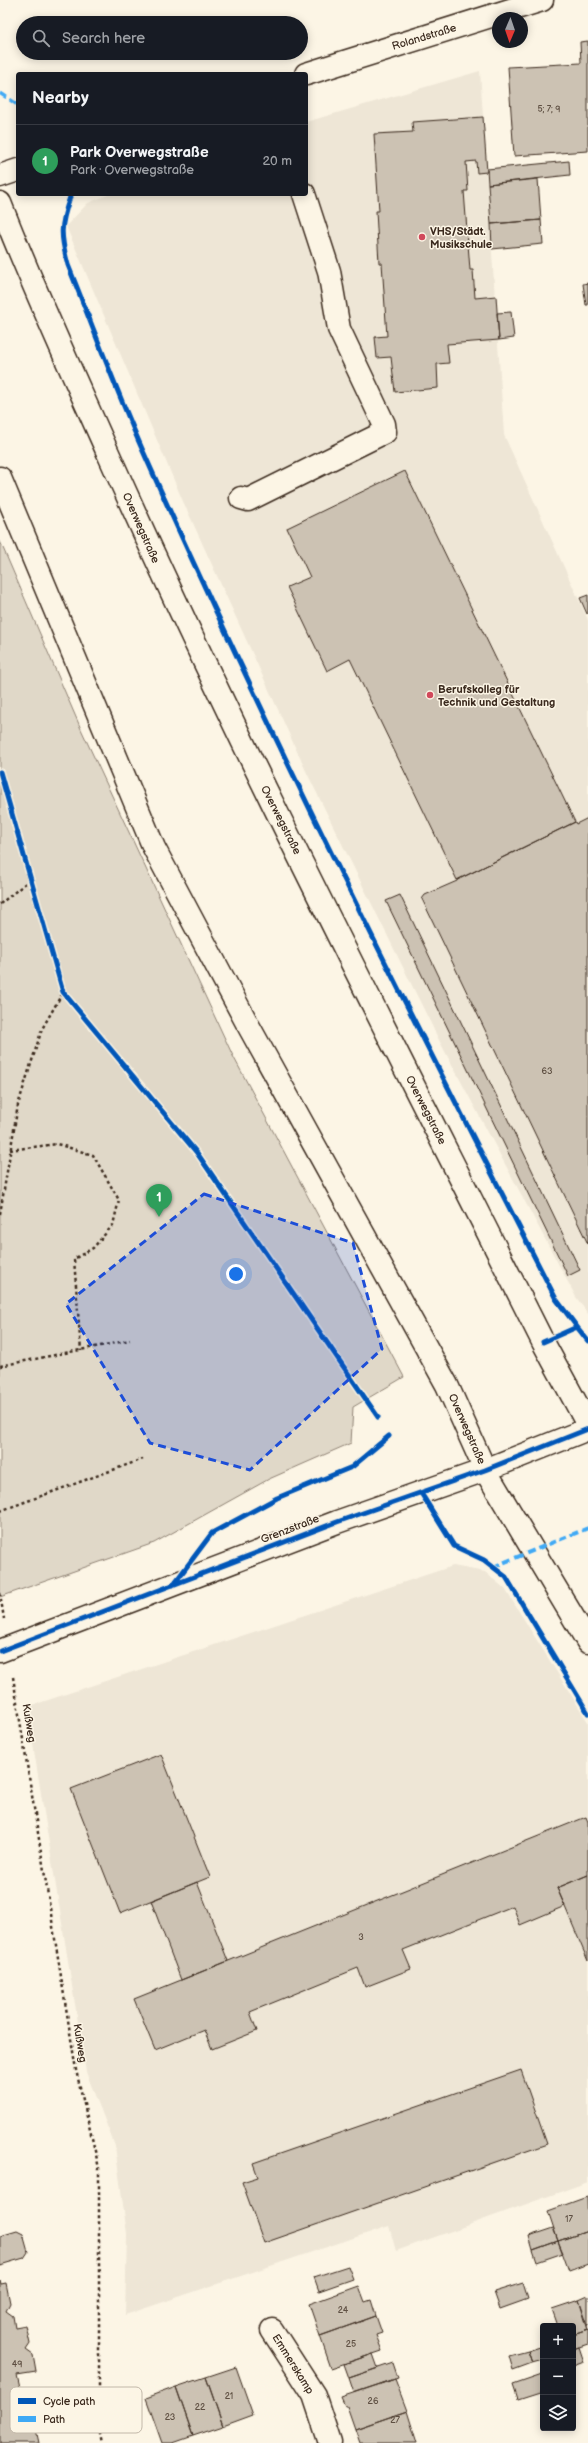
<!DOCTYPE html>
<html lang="en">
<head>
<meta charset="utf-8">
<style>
	:root { --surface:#171b24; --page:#20242c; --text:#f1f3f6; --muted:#9ea1a6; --line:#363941; --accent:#0f766e }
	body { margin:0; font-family:"Balsamiq Sans",sans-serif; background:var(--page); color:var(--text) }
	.controls { position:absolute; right:12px; bottom:12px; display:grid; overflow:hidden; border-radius:4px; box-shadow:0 2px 10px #0003 }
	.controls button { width:36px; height:36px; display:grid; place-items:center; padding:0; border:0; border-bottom:1px solid var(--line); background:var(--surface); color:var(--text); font:20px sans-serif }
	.compass { position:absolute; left:492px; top:12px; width:36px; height:36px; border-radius:50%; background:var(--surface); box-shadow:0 2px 10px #0003; rotate:182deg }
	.you { position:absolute; left:236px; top:1274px; width:14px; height:14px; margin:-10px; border:3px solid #fff; border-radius:50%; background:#1a73e8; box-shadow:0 0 0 6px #1a73e833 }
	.badge { display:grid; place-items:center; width:26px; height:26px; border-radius:50%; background:var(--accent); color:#fff; font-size:13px; font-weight:700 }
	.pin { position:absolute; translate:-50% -33px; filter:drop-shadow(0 1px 2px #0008) }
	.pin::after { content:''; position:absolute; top:21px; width:14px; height:12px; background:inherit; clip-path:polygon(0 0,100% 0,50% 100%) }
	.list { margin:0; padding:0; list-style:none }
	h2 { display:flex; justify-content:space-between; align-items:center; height:52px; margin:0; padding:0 16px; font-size:17px }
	h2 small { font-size:13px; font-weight:400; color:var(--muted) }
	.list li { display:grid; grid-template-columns:26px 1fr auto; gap:12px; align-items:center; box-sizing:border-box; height:72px; padding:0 16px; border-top:1px solid var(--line) }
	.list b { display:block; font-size:15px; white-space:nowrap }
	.list p { margin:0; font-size:13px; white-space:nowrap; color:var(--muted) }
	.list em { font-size:13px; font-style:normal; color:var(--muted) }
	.icon { flex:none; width:22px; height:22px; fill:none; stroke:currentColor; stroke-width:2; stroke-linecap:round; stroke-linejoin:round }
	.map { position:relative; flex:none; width:588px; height:2443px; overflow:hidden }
	.search { position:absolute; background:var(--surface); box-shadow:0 2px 10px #0003; left:16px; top:16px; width:292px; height:44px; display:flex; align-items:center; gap:10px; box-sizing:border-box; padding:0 14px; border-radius:22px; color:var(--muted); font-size:15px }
	.panel { position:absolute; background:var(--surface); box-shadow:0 2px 10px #0003; left:16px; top:72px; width:292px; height:124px; border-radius:4px }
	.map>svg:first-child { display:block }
	.built { fill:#eee6d6 }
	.green { fill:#e0d8c8; stroke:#8e8173 }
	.building { fill:#ccc2b3; stroke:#3b2a1e }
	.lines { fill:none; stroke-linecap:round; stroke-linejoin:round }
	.minor-casing { stroke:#3b2a1e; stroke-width:25 }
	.major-casing { stroke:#3b2a1e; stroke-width:25 }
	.path { stroke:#3b2a1e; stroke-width:2.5; stroke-dasharray:3 3; stroke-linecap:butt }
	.minor { stroke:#fcf5e5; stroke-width:22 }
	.major { stroke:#fcf5e5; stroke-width:22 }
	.quiet { stroke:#3fa9f5; stroke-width:4; stroke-dasharray:8 4; stroke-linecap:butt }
	.cycleway-casing { stroke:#fcf5e5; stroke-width:8 }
	.cycleway { stroke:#0057b8; stroke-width:5 }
	.marked { fill:#1d4ed8; fill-opacity:0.2; stroke:#1d4ed8; stroke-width:3; stroke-dasharray:8 5; stroke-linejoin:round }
	.poi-dot { fill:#d1495b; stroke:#fcf5e5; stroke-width:1.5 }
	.labels { text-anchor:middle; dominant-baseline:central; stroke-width:3; stroke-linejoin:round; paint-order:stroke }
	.number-label { font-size:9px; fill:#5f5043 }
	.street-label { font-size:11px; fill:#3b2a1e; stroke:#fcf5e5 }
	.poi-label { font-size:11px; font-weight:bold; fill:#3b2a1e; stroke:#fcf5e5; text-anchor:start }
	.key { fill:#fcf5e5; stroke:#c2b8a9; stroke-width:1 }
	.key-label { font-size:11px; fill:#3b2a1e }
</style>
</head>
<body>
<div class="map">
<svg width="588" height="2443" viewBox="0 0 588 2443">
	<rect width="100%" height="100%" fill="#fcf5e5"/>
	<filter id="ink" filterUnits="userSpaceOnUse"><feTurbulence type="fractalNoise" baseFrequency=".025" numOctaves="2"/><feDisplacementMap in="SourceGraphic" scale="8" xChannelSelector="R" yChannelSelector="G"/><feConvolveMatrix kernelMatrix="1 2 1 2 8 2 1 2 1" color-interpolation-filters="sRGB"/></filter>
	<g filter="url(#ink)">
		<path class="built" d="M480,71L504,435L588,620V1314L576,1297L441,1044L306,771L182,499L66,226L88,203L110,194H306V122Z
			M453,1566L485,1572L505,1589L588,1722V2182L396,2251L389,2226L125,2315L127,2234L115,2146L86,2072L27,1707Z"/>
		<path class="green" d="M0,541L81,729L233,1056L404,1377L353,1407L351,1443L269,1479L154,1543L0,1597Z"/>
		<path class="building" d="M588,41V151L514,156L508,67L581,63L580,42Z
			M483,117L487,172L477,173L476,161L466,162L468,191H464L470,270H473L475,298L496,296L499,340L447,344L449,363L437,364L438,388L395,392L391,357L377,358L375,337L387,336L382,263H379L376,211H379L374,134L413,132L412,122Z
			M569,161L570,175L488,184L487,169Z
			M538,179L541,220L491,224L488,184Z
			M541,220L543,244L492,249L491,224Z
			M588,283V305H586L583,284Z
			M511,312L514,338L499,340L497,313Z
			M405,471L575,822L457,880L350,659L327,671L287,587L310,577L287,528Z
			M588,595V613L587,614L580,598Z
			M588,818V1244L422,899L425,895L457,881V880L575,822L576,824Z
			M400,895L580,1270L568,1276L386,901Z
			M161,1754L210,1877L120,1913L71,1789Z
			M586,1817L588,1822V1875L557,1888L565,1906L520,1925L513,1906L403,1950L411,1969L365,1987L358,1968L250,2012L257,2031L212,2049L204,2030L155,2050L134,1999Z
			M588,1875V1961L557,1888Z
			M197,1882L228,1961L181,1980L151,1901Z
			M521,2070L547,2144L264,2243L242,2182L258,2177L253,2163Z
			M587,2197L588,2231L558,2241L548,2211Z
			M553,2228L558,2241L533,2250L529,2236Z
			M17,2231L23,2234L28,2252L24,2258L0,2265V2236Z
			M588,2231V2264L569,2271L558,2241Z
			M558,2241L563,2253L537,2262L533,2250Z
			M348,2266L353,2279L319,2291L314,2277Z
			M0,2280L1,2284L6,2283L10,2303L6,2311L13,2316L15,2328L26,2326L30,2344L26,2350L33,2355L36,2372L17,2375L22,2397L29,2396L33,2415L29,2421L35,2425L39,2443H0Z
			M523,2283L528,2299L500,2309L494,2292Z
			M359,2286L365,2302L371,2300L376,2316L320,2336L309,2304Z
			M588,2296V2326L579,2300Z
			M579,2300L588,2330L573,2335V2326H558L552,2309Z
			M376,2316L382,2333L376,2335L382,2351L331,2368L320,2336Z
			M588,2330V2344L573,2349V2335Z
			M540,2347L543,2360L532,2363L528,2351Z
			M579,2347L584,2362L573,2366V2349Z
			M528,2351L532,2363L513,2370L509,2356Z
			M373,2354L378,2368L349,2378L344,2364Z
			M393,2363L398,2378L354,2393L349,2378Z
			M236,2367L253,2415L223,2426L206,2377Z
			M542,2375L543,2392L518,2400L513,2385Z
			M206,2377L223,2426L193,2436L176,2387Z
			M395,2379L407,2411L355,2429L347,2406H345L341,2397Z
			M176,2387L193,2436L173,2443H162L146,2398Z
			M407,2411L417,2443H360L355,2429Z"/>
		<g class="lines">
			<g class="minor-casing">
				<path id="minor" d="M306,74L542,0
					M0,176L18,170
					M241,498L248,500L385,432L384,424L339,329L329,271L304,194
					M0,1651L337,1522L485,1470L588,1429
					M272,2330L314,2395L330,2443"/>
			</g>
			<g class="major-casing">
				<path id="major" d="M0,203C33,288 71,370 108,453C242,754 395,1047 543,1342L588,1425
					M0,478L154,848L248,1025L447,1385L485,1470L588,1642"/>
			</g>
			<path class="path" d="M0,904L32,878
				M10,1150L57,1144L93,1155L119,1200L113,1225L93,1248L74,1259L81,1351
				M0,1214L18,1105L42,1029L63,992
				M0,1366L130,1340
				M0,1511L143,1459
				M0,1593L4,1619
				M13,1677L76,2070L99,2168V2433L101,2443"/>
			<use href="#minor" class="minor"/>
			<use href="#major" class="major"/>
			<path class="quiet" d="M0,93L18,105
				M493,1567L588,1528"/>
			<g class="cycleway-casing">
				<path id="cycleway" d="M69,194L70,197C60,226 60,235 68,265C93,327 116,390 143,451C271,739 412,1019 556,1299L577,1327
					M0,772L63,992L197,1153L378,1417
					M543,1342L577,1327L588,1341
					M421,1493L454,1546L484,1560L506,1577L588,1713
					M173,1585L212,1533L277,1498L352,1467L389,1436
					M0,1651L337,1522L485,1470L588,1429"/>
			</g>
			<use href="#cycleway" class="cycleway"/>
		</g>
	</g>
	<path class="marked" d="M204,1194L353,1243L382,1349L250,1470L150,1443L66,1304Z"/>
	<g class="poi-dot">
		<circle cx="422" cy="237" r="4"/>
		<circle cx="430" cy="695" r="4"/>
	</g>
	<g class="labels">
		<g class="number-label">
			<text x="549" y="109">5; 7; 9</text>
			<text x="547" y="1071">63</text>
			<text x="361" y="1937">3</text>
			<text x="569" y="2219">17</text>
			<text x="343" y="2310">24</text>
			<text x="351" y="2344">25</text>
			<text x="17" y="2364">49</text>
			<text x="229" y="2396">21</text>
			<text x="373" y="2401">26</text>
			<text x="200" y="2407">22</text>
			<text x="170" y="2417">23</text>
			<text x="395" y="2420">27</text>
		</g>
		<g class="street-label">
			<text transform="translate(424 37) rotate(-17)">Rolandstraße</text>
			<text transform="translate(141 528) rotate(66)">Overwegstraße</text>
			<text transform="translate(281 820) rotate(63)">Overwegstraße</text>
			<text transform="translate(426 1110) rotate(63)">Overwegstraße</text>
			<text transform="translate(467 1429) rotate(66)">Overwegstraße</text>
			<text transform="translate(290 1529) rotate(-21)">Grenzstraße</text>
			<text transform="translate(29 1723) rotate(81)">Kußweg</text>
			<text transform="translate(80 2043) rotate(81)">Kußweg</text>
			<text transform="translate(293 2364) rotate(58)">Emmerskamp</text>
		</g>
		<g class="poi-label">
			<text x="430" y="231">VHS/Städt.<tspan x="430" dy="13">Musikschule</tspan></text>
			<text x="438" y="689">Berufskolleg für<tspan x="438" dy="13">Technik und Gestaltung</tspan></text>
		</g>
	</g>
	<rect x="10" y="2387" width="132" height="46" rx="6" class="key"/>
	<rect x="18" y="2398" width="18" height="6" fill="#0057b8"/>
	<rect x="18" y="2416" width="18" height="6" fill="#3fa9f5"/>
	<g class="key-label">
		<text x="43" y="2405">Cycle path</text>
		<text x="43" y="2423">Path</text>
	</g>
</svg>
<div class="controls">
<button>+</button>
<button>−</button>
<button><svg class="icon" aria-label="layers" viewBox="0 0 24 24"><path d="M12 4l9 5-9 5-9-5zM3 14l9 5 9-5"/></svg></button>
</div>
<svg class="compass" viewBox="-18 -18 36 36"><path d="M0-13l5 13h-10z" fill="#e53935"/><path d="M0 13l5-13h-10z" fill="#9ea1a6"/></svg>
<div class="you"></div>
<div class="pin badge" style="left:159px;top:1217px;background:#2e9e5b">1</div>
<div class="search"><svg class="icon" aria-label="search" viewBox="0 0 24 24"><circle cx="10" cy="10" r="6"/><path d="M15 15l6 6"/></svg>Search here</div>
<section class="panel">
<h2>Nearby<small></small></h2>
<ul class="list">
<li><span class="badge" style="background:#2e9e5b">1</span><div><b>Park Overwegstraße</b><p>Park · Overwegstraße</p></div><em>20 m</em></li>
</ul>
</section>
</div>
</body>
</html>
